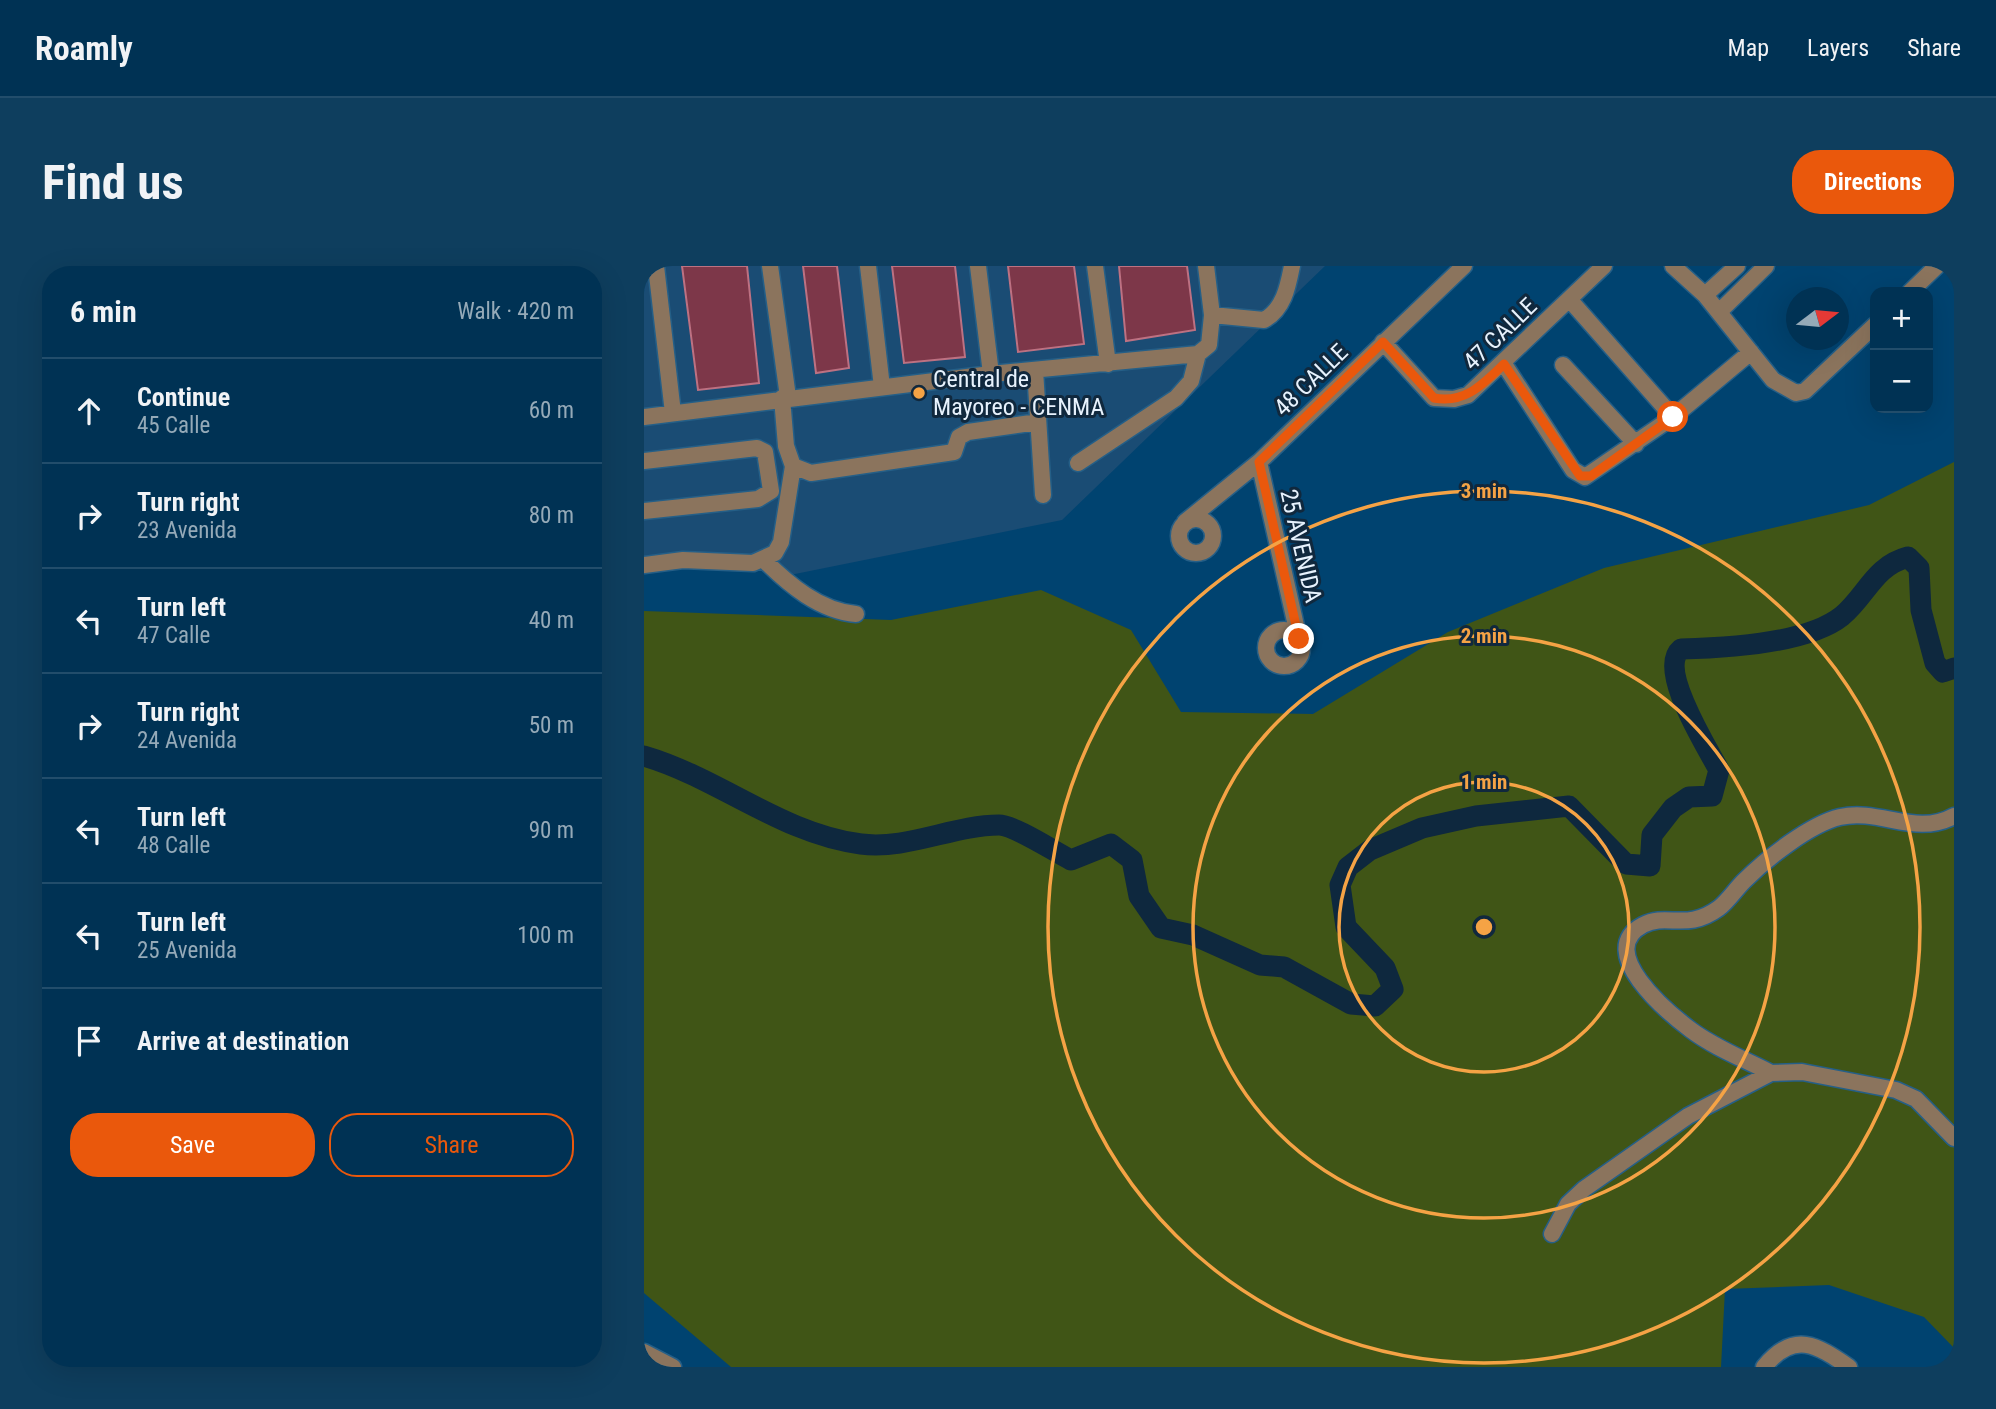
<!DOCTYPE html>
<html lang="en">
<head>
<meta charset="utf-8">
<style>
	:root { --surface:#003254; --page:#0e3e5e; --text:#f1f3f6; --muted:#95aab8; --line:#224d6b; --accent:#ea580c }
	body { margin:0; font-family:"Roboto Condensed",sans-serif; background:var(--page); color:var(--text) }
	.controls { position:absolute; right:21px; top:21px; display:grid; overflow:hidden; border-radius:14px; box-shadow:0 7px 28px #0002 }
	.controls button { width:63px; height:63px; display:grid; place-items:center; padding:0; border:0; border-bottom:2px solid var(--line); background:var(--surface); color:var(--text); font:35px sans-serif }
	.compass { position:absolute; left:1142px; top:21px; width:63px; height:63px; border-radius:50%; background:var(--surface); box-shadow:0 7px 28px #0002; rotate:74deg }
	.stop { position:absolute; width:21px; height:21px; margin:-16px; border:5px solid #ea580c; border-radius:50%; background:#fff }
	.stop.end { background:#ea580c; border-color:#fff; box-shadow:0 2px 7px #0008 }
	.list { margin:0; padding:0; list-style:none }
	h2 { display:flex; justify-content:space-between; align-items:center; height:91px; margin:0; padding:0 28px; font-size:30px }
	h2 small { font-size:23px; font-weight:400; color:var(--muted) }
	.list li { display:grid; grid-template-columns:46px 1fr auto; gap:21px; align-items:center; box-sizing:border-box; height:105px; padding:0 28px; border-top:2px solid var(--line) }
	.list b { display:block; font-size:26px; white-space:nowrap }
	.list p { margin:0; font-size:23px; white-space:nowrap; color:var(--muted) }
	.list em { font-size:23px; font-style:normal; color:var(--muted) }
	.actions { display:flex; gap:14px; padding:21px 28px }
	.actions a { flex:1; padding:16px 0; border:2px solid var(--accent); border-radius:28px; text-align:center; font-size:24px; color:var(--accent) }
	.actions .main { background:var(--accent); color:#fff }
	.icon { flex:none; width:38px; height:38px; fill:none; stroke:currentColor; stroke-width:2; stroke-linecap:round; stroke-linejoin:round }
	.map { position:relative; flex:none; width:1310px; height:1101px; overflow:hidden; border-radius:28px }
	header { display:flex; align-items:center; gap:42px; box-sizing:border-box; height:98px; padding:0 35px; background:var(--surface); border-bottom:2px solid var(--line) }
	header strong { font-size:33px }
	nav { display:flex; gap:38px; margin-inline-start:auto; font-size:24px }
	.intro { display:flex; align-items:center; justify-content:space-between; box-sizing:border-box; height:168px; padding:0 42px }
	h1 { margin:0; font-size:49px }
	.button { padding:18px 32px; border-radius:28px; background:var(--accent); color:#fff; font-size:24px; font-weight:700 }
	main { display:flex; gap:42px; padding:0 42px }
	aside { flex:1; background:var(--surface); border-radius:28px; box-shadow:0 7px 28px #0002 }
	.map>svg:first-child { display:block }
	.built { fill:#1a4c74 }
	.green { fill:#405516 }
	.lines { fill:none; stroke-linecap:round; stroke-linejoin:round }
	.river { stroke:#0e283e; stroke-width:21 }
	.building { fill:#7d3749; stroke:#bd7182; stroke-width:2 }
	.minor-casing { stroke:#255f87; stroke-width:19 }
	.minor { stroke:#8b745d; stroke-width:16 }
	.route { stroke:#ea580c; stroke-width:9 }
	.ring { fill:none; stroke:#f5a345; stroke-width:3.5 }
	.poi-dot { fill:#f5a345; stroke:#10283d; stroke-width:2.5 }
	.labels { text-anchor:middle; dominant-baseline:central; stroke-width:6; stroke-linejoin:round; paint-order:stroke }
	.street-label { font-size:24px; fill:#e7f2fd; stroke:#10283d }
	.poi-label { font-size:24px; fill:#e7f2fd; stroke:#10283d; text-anchor:start }
	.centre { fill:#f5a345; stroke:#10283d; stroke-width:3.5 }
	.ring-label { font-size:21px; text-anchor:middle; font-weight:bold; fill:#f5a345; stroke:#10283d; stroke-width:6; stroke-linejoin:round; paint-order:stroke }
</style>
</head>
<body>
<header>
<strong>Roamly</strong>
<nav><a>Map</a><a>Layers</a><a>Share</a></nav>
</header>
<div class="intro"><h1>Find us</h1><a class="button">Directions</a></div>
<main>
<aside>
<h2>6 min<small>Walk · 420 m</small></h2>
<ul class="list">
<li><svg class="icon" aria-label="ahead" viewBox="0 0 24 24"><path d="M12 20V5M6 11l6-6 6 6"/></svg><div><b>Continue</b><p>45 Calle</p></div><em>60 m</em></li>
<li><svg class="icon" aria-label="right" viewBox="0 0 24 24"><path d="M7 20v-9h11M14 6l5 5-5 5"/></svg><div><b>Turn right</b><p>23 Avenida</p></div><em>80 m</em></li>
<li><svg class="icon" aria-label="left" viewBox="0 0 24 24"><path d="M17 20v-9H6M10 6l-5 5 5 5"/></svg><div><b>Turn left</b><p>47 Calle</p></div><em>40 m</em></li>
<li><svg class="icon" aria-label="right" viewBox="0 0 24 24"><path d="M7 20v-9h11M14 6l5 5-5 5"/></svg><div><b>Turn right</b><p>24 Avenida</p></div><em>50 m</em></li>
<li><svg class="icon" aria-label="left" viewBox="0 0 24 24"><path d="M17 20v-9H6M10 6l-5 5 5 5"/></svg><div><b>Turn left</b><p>48 Calle</p></div><em>90 m</em></li>
<li><svg class="icon" aria-label="left" viewBox="0 0 24 24"><path d="M17 20v-9H6M10 6l-5 5 5 5"/></svg><div><b>Turn left</b><p>25 Avenida</p></div><em>100 m</em></li>
<li><svg class="icon" aria-label="arrive" viewBox="0 0 24 24"><path d="M6 21V4h12l-3 4 3 4H6"/></svg><div><b>Arrive at destination</b></div></li>
</ul>
<div class="actions"><a class="main">Save</a><a>Share</a></div>
</aside>
<div class="map">
<svg width="1310" height="1101" viewBox="0 0 1310 1101">
	<rect width="100%" height="100%" fill="#004370"/>
	<path class="built" d="M0,0H681L418,254L146,309L121,287L0,302Z"/>
	<path class="green" d="M1310,196V1082L1280,1051L1185,1019L1081,1023L1077,1101H87L0,1027V345L247,354L397,324L487,364L537,446L669,448L804,366L960,302L1225,239Z"/>
	<g class="lines">
		<path class="river" d="M0,490C75,512 138,568 217,578C263,584 310,559 355,559C370,559 411,586 427,594L467,578L488,594L495,630L517,662L549,669L616,699L640,701L707,738L731,740L749,723L741,702L702,661L696,619L704,601L726,584L778,562L832,550L925,540L982,598L1006,600L1008,569L1029,542L1045,531L1068,530L1075,504C1063,481 1013,403 1037,383C1082,382 1163,378 1198,350C1223,329 1230,300 1264,291L1275,302L1277,344L1291,397L1299,406L1310,402"/>
	</g>
	<path class="building" d="M38,0H103L115,117L54,124Z
		M159,0H193L205,102L172,107Z
		M248,0H311L321,91L260,97Z
		M364,0H430L440,78L374,86Z
		M475,0H543L551,64L482,75Z"/>
	<g class="lines">
		<g class="minor-casing">
			<path id="minor" d="M12,0L29,147
				M126,0L144,131
				M224,0L238,121
				M334,0L347,108
				M451,0L464,98
				M1029,0L1061,29L1129,114L1152,127L1161,125L1231,59
				M1266,26L1293,0
				M1061,29L1093,0
				M925,33L1029,151
				M1075,46L1122,0
				M568,49L620,54C640,43 644,20 648,0
				M739,76L790,132L810,133L824,129L960,0
				M860,98L929,204L941,211L1029,151L1107,86
				M919,99L992,178
				M391,104L399,229
				M138,132L142,180L149,200L167,207L310,186L315,171L324,166L394,156
				M0,151L347,108L554,88L565,79L568,49L562,0
				M0,195L113,182L121,186L127,225L114,233L0,245
				M615,196L655,373
				M434,197L532,132L547,115L554,88
				M535 270a17 17 0 1 1 34 0a17 17 0 1 1-34 0Z
				M541,256L615,196L820,0
				M120,294C145,319 176,345 212,348
				M0,299L39,294L109,297L131,287L137,276L149,200
				M622 382a18 18 0 1 1 36 0a18 18 0 1 1-36 0Z
				M1127,807C1100,793 1071,782 1047,764C1023,746 950,685 999,659C1024,646 1042,666 1075,642C1084,635 1091,624 1100,615C1122,593 1166,558 1196,551C1236,542 1272,571 1310,550
				M908,968L924,938L940,923L1044,850L1127,807L1158,806L1252,824L1272,833L1310,872
				M0,1086L29,1101
				M1120,1101C1150,1064 1173,1079 1205,1101"/>
		</g>
		<use href="#minor" class="minor"/>
	</g>
	<g class="lines">
		<path class="route" d="M655,373L615,196L739,76L790,132C821,138 839,118 860,98L936,210H947L1029,151"/>
	</g>
	<g class="ring">
		<circle cx="840" cy="661" r="145"/>
		<circle cx="840" cy="661" r="291"/>
		<circle cx="840" cy="661" r="436"/>
	</g>
	<circle class="poi-dot" cx="275" cy="127" r="7"/>
	<g class="labels">
		<g class="street-label">
			<text transform="translate(856 68) rotate(-44)">47 CALLE</text>
			<text transform="translate(667 114) rotate(-44)">48 CALLE</text>
			<text transform="translate(657 280) rotate(77)">25 AVENIDA</text>
		</g>
		<g class="poi-label">
			<text x="289" y="113">Central de<tspan x="289" dy="28">Mayoreo - CENMA</tspan></text>
		</g>
	</g>
	<circle cx="840" cy="661" r="10" class="centre"/>
	<g class="ring-label">
		<text x="840" y="232">3 min</text>
		<text x="840" y="377">2 min</text>
		<text x="840" y="523">1 min</text>
	</g>
</svg>
<div class="controls">
<button>+</button>
<button>−</button>
</div>
<svg class="compass" viewBox="-18 -18 36 36"><path d="M0-13l5 13h-10z" fill="#e53935"/><path d="M0 13l5-13h-10z" fill="#95aab8"/></svg>
<div class="stop" style="left:1029px;top:151px"></div>
<div class="stop end" style="left:655px;top:373px"></div>
</div>
</main>
</body>
</html>
